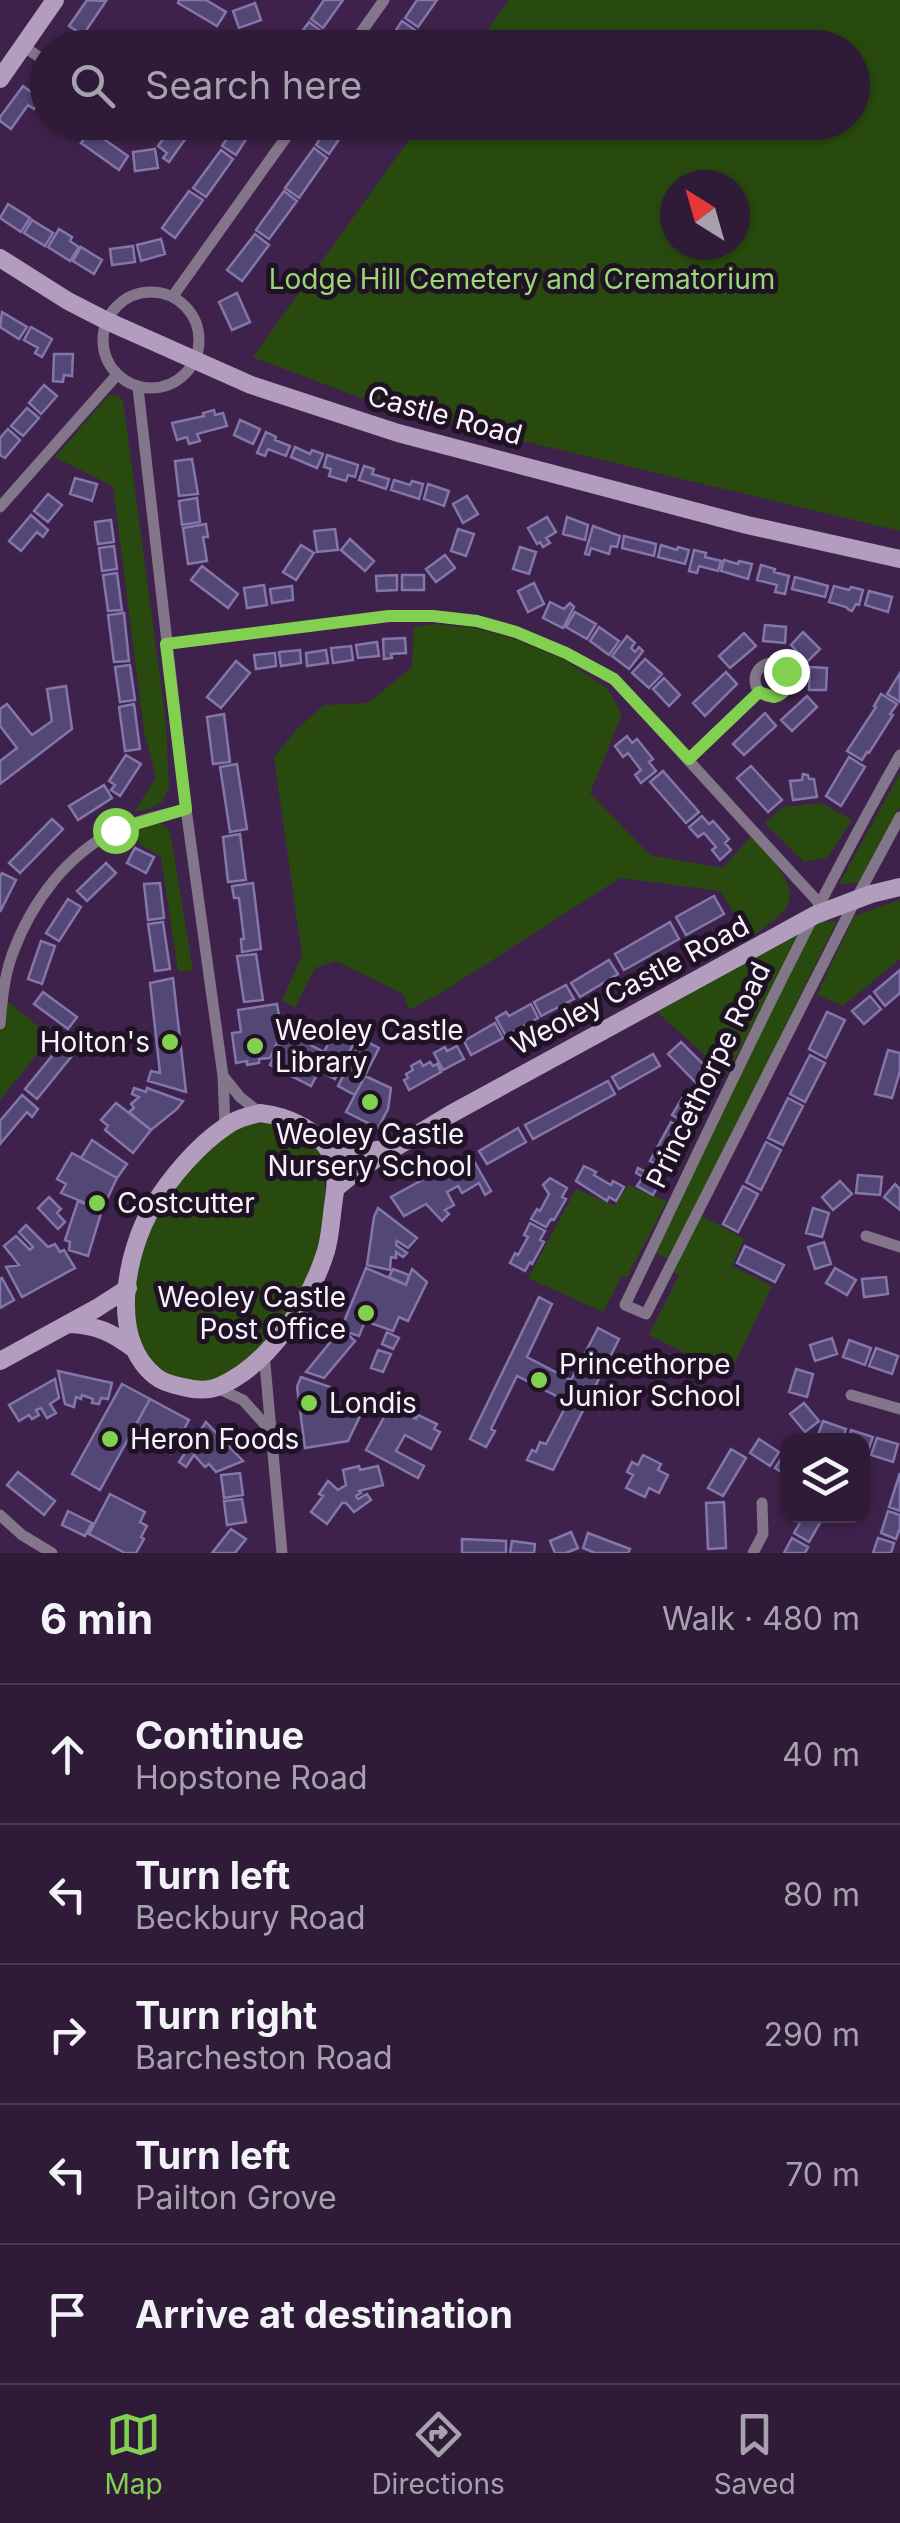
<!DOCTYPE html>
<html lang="en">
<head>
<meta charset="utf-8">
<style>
	:root { --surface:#2f1a38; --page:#3b2743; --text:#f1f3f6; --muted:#a7a1ae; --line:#4a3853; --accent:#82d04f }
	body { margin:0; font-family:Inter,sans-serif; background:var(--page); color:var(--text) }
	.controls { position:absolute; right:30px; bottom:30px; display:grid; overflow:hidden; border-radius:20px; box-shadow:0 2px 8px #0004 }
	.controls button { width:90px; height:90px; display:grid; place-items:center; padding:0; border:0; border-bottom:2px solid var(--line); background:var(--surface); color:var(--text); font:50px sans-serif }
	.compass { position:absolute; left:660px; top:170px; width:90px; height:90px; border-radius:50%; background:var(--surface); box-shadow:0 2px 8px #0004; rotate:323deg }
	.stop { position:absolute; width:30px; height:30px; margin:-22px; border:8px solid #82d04f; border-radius:50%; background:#fff }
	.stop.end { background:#82d04f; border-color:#fff; box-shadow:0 2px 10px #0008 }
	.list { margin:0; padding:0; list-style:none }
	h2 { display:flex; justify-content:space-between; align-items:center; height:130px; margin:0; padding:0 40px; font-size:42px }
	h2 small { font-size:32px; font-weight:400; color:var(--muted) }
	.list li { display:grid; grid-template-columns:65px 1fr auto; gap:30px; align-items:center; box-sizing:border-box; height:140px; padding:0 40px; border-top:2px solid var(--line) }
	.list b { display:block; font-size:38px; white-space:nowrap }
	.list p { margin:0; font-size:32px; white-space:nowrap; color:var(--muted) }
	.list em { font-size:32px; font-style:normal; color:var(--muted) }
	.icon { flex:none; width:55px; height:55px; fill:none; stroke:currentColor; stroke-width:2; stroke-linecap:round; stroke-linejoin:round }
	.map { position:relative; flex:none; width:900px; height:1553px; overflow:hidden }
	.search { position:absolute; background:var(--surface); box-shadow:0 2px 8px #0004; left:30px; right:30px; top:30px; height:110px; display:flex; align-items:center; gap:25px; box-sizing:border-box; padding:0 35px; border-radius:55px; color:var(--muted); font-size:38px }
	.sheet { height:830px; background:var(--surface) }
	nav { display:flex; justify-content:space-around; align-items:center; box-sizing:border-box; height:140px; border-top:2px solid var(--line); background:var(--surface); font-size:28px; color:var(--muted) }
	nav a { display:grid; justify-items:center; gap:5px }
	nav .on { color:var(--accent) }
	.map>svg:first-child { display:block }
	.green { fill:#284a0e; fill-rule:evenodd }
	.building { fill:#534776; stroke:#8376aa; stroke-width:2.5 }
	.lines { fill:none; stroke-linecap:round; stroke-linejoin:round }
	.street { stroke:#84768a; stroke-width:11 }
	.secondary { stroke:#b39dbe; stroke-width:18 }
	.route { stroke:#82d04f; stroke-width:12 }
	.poi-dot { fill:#82d04f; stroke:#1f1224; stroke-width:4 }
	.labels { text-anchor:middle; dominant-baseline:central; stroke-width:10; stroke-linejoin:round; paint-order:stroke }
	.park-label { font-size:28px; fill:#99d775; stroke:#1f1224 }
	.street-label { font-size:28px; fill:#f9f2fc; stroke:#1f1224 }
	.poi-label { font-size:28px; fill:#f9f2fc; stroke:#1f1224; text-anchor:start }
</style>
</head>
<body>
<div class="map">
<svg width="900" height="1553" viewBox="0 0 900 1553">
	<rect width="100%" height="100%" fill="#3f224b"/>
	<path class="green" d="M509,0H900V531L393,410L253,357L421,123L852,122V48L475,47ZM675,185H735V245H675Z
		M109,395H117L123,400L166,723L169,788L162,802L149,809L134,812L156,777L144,731L113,486L55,457Z
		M433,624L475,628L514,639L563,659L607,688L622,714L590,793L650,855L723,868L751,836C767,855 805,887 783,912C773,922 761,930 750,938L720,891L620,878L441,993L409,1010L403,994L336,961L315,968L295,1008L282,1000L302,956L274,757L298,728L324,705L368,703L412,667L414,627Z
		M900,773V807L860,883L839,884Z
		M822,803L852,820L828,857L804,862L765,823L783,807Z
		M160,823L170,831L193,971H178L161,857L138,843V830Z
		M900,900V959L843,1006L817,995L854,916Z
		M837,921L670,1260L654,1252L815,922Z
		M803,927L727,1075L657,1012L765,951Z
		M0,995L51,1037L0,1100Z
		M277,1117L317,1145C320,1160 325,1176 325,1190C325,1235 310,1293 281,1328C263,1350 239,1367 217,1384L188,1380L155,1370L136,1333L129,1288L152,1210L226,1127Z
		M628,1185L667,1201L627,1277H621L603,1312L528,1278L576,1189L615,1206Z
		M701,1215L744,1239L732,1266L772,1286L729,1375L649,1335L679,1275L670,1270Z"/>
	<path class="building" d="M87,0L106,1L83,35L69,26Z
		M179,0H206L226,12L217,26L178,3Z
		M324,0H343L323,28L311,19Z
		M417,0H437L418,27L405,18Z
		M255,3L261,20L239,28L233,11Z
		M402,21L415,30L402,48H384Z
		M309,22L321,31L310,48H290Z
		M89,39L98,46L97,48H70L69,43Z
		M23,86L41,99L34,109L28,105L11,129L0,121V117Z
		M238,122H257L236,155L222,146Z
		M332,122H351L329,154L316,145Z
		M171,128L186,138L169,162L163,158L167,153L158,146Z
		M91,130L128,156L119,170L81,143Z
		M314,148L327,158L299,198L285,188Z
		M155,149L158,168L135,171L133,152Z
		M221,150L233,159L206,197L193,188Z
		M189,191L203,200L175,238L162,228Z
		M284,191L297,201L269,239L256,230Z
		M8,204L30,218L21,232L0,218Z
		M32,220L53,233L45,246L24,233Z
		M59,229L72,237L70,241L79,247L70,261L48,247Z
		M255,234L269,245L242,281L227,270Z
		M161,239L165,254L141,261L137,245Z
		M133,246L135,262L112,265L110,249Z
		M81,247L102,260L94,274L73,261Z
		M237,293L250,322L232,330L219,302Z
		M2,312L27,327L19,339L0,327Z
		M31,327L52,339L42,357L35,353L38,348L24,340Z
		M54,354H73L72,376L64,375L63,382L53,381Z
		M44,385L57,396L41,414L29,403Z
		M27,408L39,418L23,436L11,426Z
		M214,410L215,415L223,413L227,426L197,434L200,441L189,444L187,437L177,440L172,423L204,416L203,413Z
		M240,420L260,429L253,444L234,435Z
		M8,429L20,440L5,458L0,455V438Z
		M266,432L276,437L275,440L290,446L286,456L268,449L265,456L257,453Z
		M295,447L310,454L312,450L323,454L317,468L291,457Z
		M327,455L358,465L355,477L348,475L346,481L329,476L331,469L324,467Z
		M192,459L198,494L179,496L175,461Z
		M364,466L374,469L372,474L389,479L386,489L359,480Z
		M75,478L97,484L92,501L70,494Z
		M394,480L410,485L412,481L423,484L419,499L391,490Z
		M428,484L449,491L444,506L424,499Z
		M48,494L62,505L48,522L34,511Z
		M467,496L478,514L463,523L453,504Z
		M197,498L200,522L182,525L179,501Z
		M31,515L48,530L43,537L37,532L21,551L9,541Z
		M547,517L556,532L546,538L550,543L543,547L540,542L537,544L528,528Z
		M567,517L588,525L585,540L563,534Z
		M111,520L114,542L98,544L95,522Z
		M206,524L208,537H203L207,561L188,564L183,528Z
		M593,526L620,536L617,547L611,546L609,554L591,548L589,555L585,554Z
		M335,529L338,550L317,552L314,531Z
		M458,529L474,534L466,556L451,551Z
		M624,536L656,544L654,556L622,548Z
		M350,539L374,561L365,571L341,550Z
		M301,545L314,553L296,580L283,572Z
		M661,545L677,550L678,547L689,550L685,564L658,557Z
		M114,546L117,569L102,571L99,548Z
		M520,547L536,552L529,574L513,569Z
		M694,550L706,553L705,557L721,561L718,571L699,566L697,573L689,571Z
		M445,555L455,568L436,582L426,569Z
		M724,560L738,564L739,561L752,564L748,579L721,571Z
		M761,565L775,569L774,572L789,576L785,594L775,592L777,585L757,580Z
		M202,566L238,594L228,608L191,580Z
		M117,573L122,610L108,611L103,575Z
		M397,575V590L377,591L376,576Z
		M402,575H424V590H402Z
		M795,577L828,586L825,597L792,589Z
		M534,583L544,604L528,612L518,591Z
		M264,585L267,605L247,608L244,588Z
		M292,586L293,600L272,603L270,589Z
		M834,586L849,590L851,587L863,590L859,605L856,604L852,611L849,610L846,607L829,602Z
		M869,591L892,597L888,612L865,605Z
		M550,602L564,609L570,603L574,607L563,628L543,618Z
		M575,612L596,624L587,639L566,627Z
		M124,613L129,661L114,662L108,615Z
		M765,625L786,627L785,643L763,641Z
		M599,627L619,641L609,655L590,641Z
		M803,632L820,649L807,662L791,645Z
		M744,633L756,646L730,668L719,656Z
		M627,636L635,643L631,648L635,652L639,647L643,651L629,669L612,656Z
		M405,638L406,653L391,654L392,658L384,659L383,639Z
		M377,642L379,656L358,658L356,645Z
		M351,646L353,660L333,663L331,648Z
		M300,650L301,663L281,666L279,652Z
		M326,650L328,663L307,666L306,653Z
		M275,653L276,666L256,669L254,655Z
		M645,659L662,674L649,688L632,673Z
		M236,661L250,673L221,708L207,697Z
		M130,665L135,700L120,702L115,667Z
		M810,667L827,668L826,690H809Z
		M726,672L737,684L705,716L693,703Z
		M900,673V702L887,694Z
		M664,678L680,695L669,706L653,689Z
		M66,686L72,729L0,784V761L17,748L0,726V709L7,704L32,735L52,721L47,689Z
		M881,694L897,704L890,714L893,715L869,753L867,752L862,760L847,751L876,707L874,706Z
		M807,696L817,707L792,731L781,720Z
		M134,704L140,749L125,751L119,707Z
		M765,713L776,726L744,755L733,744Z
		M224,714L230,762L213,764L207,717Z
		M627,736L632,743L637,739L653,759L649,762L656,771L641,783L635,775L641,770L628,753L623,757L615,746Z
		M126,755L141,764L120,796L111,790L115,785L109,781Z
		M849,757L865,767L841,806L826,796Z
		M237,764L247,829L230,832L220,767Z
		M751,766L782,800L768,812L737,778Z
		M663,771L699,812L686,823L650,782Z
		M803,774L808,775L809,779H814L817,797L793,800L790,781L802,780Z
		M104,785L112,798L78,820L69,806Z
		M702,816L709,824L713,821L729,839L725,843L731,850L720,860L712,850L716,847L704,833L698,837L689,827Z
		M52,819L63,829L20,873L9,863Z
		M240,834L246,880L228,882L223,837Z
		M135,848L154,857L146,873L127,863Z
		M106,863L116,873L87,901L77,891Z
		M2,873L16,880L0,912V877Z
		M160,883L164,918L148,920L144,884Z
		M253,883L261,949L242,952L241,939H244L239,898H234L232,886Z
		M714,896L724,914L686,935L676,917Z
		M68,899L81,907L59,941L46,933Z
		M163,922L170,969L155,971L148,924Z
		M670,922L679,939L624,970L615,954Z
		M41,941L55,946L42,984L28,979Z
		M256,954L263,1000L244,1002L237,956Z
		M609,960L618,974L580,997L571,983Z
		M900,970V993L885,1006L874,992Z
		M173,978L186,1092L148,1081L151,1071L160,1073L150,983Z
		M566,985L574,999L541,1016L534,1002Z
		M43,992L77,1017L68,1029L34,1004Z
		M870,996L881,1009L864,1024L852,1011Z
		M277,1004L282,1032L270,1058L259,1059V1063L247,1065V1061L236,1063L232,1033L241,1032L238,1010Z
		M531,1004L538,1018L506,1036L496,1018L506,1012L509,1016Z
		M827,1012L845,1020L826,1058L809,1049Z
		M495,1023L503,1038L471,1055L464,1041Z
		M286,1032L324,1052L334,1032L354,1043L335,1079L319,1071L311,1086L270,1065Z
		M362,1039L379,1048L355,1095L338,1086Z
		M64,1041L76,1051L37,1099L25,1089Z
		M681,1042L712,1073L699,1086L668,1054Z
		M457,1046L464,1059L443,1070L434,1053L445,1047L447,1051Z
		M888,1050L900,1053V1071L892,1098L875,1094Z
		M653,1054L660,1066L619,1089L612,1077Z
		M810,1055L825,1063L805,1102L790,1094Z
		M420,1061L423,1066L430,1062L433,1066L437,1064L441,1072L409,1090L404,1080L408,1078L406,1074L413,1070L411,1066Z
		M365,1076L391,1088L388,1109L378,1128L346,1112Z
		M608,1081L615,1094L533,1139L525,1125Z
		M134,1088L146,1092L147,1088L183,1101L177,1109L151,1130L129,1112L134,1108L131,1104L139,1097L132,1094Z
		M22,1095L38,1109L32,1117L27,1112L0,1144V1121Z
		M684,1095L699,1104L688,1124L672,1115Z
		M788,1098L803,1106L783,1145L768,1138Z
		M116,1103L151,1130L133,1153L105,1130L108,1126L101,1120Z
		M671,1122L686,1130L665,1168L650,1161Z
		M518,1128L526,1142L487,1164L479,1151Z
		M92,1140L127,1164L117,1178L81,1158Z
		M766,1142L781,1150L761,1190L746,1182Z
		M72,1153L117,1178L102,1210L61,1193L66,1184L57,1179Z
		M470,1154L491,1191L485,1195L479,1183L462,1193L458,1186L447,1192L454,1205L445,1210L449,1214L442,1221L426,1204L404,1216L391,1197Z
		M584,1166L596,1172L594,1175L611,1185L613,1181L624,1187L616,1201L609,1197L607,1201L576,1181Z
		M649,1167L663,1175L653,1195L637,1186L643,1177L636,1173L638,1168L646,1172Z
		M858,1175L882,1177L880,1195L856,1193Z
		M550,1178L567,1188L562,1197L566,1199L554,1220L551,1219L546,1227L531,1219L537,1209L540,1211L549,1194L543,1185Z
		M840,1181L852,1194L833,1210L822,1197Z
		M895,1184L900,1189V1210L884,1197Z
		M743,1186L758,1194L738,1232L723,1224Z
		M49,1197L61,1209L57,1213L65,1222L58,1229L38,1208Z
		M78,1201L102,1210L88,1256L69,1250L70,1242L65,1240Z
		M378,1208L417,1238L408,1248L397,1241L396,1245L407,1253L403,1257L396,1252V1258L391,1257L390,1270L367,1265L374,1217Z
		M813,1208L829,1213L822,1237L806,1233Z
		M530,1223L545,1231L540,1240L544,1242L532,1264L530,1262L525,1271L510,1263L515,1253L518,1255L528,1237L524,1235Z
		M26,1225L48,1247L55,1244L60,1252L64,1250L75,1268L22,1297L6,1267L19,1265L4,1246L16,1236L30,1250L33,1247L19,1232Z
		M824,1242L831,1264L815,1269L808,1247Z
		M745,1246L784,1265L775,1282L737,1263Z
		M366,1268L406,1285L412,1269L427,1282L408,1321L399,1317L393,1331L365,1321L359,1336L344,1331L355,1341L324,1378L306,1372L341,1329Z
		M835,1268L856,1280L847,1295L826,1283Z
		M393,1269L409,1275L406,1285L389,1277Z
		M886,1277L888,1294L864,1297L862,1279Z
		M2,1278L14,1300L0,1308V1279Z
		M539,1297L552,1304L527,1357L571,1380L598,1328L619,1339L553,1470L527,1460L532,1450L536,1452L540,1442L546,1444L568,1402L517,1376L491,1429L495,1431L486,1447L470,1439Z
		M387,1332L399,1338L393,1349L382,1344Z
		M832,1338L837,1354L815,1361L810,1345Z
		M849,1340L871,1348L865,1365L843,1357Z
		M876,1348L898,1356L892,1374L869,1366Z
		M378,1350L391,1354L383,1372L371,1368Z
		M796,1369L813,1374L807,1397L789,1392Z
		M58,1371L112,1383L108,1399L101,1398L99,1404L92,1403L93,1399L82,1395L81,1399L76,1397L74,1407L65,1404Z
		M301,1377L330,1387L328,1394L329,1409L360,1416L348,1441L305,1448L297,1387Z
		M55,1379L59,1398L50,1404L56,1413L47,1418L41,1408L36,1410L39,1415L32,1419L29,1415L19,1421L9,1405Z
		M122,1384L150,1399L100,1490L72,1474Z
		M150,1399L189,1420L171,1453L132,1432Z
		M394,1399L418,1411L414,1418L416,1419L418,1415L437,1424L434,1429L440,1432L431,1449L405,1435L396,1451L424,1466L418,1478L366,1450Z
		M804,1403L819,1421L805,1432L790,1414Z
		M823,1421L846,1429L842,1440L817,1438Z
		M206,1422L243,1461L216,1472L209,1464L205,1467L194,1455L186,1467L179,1462Z
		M851,1430L873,1437L867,1453L862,1451V1440H848Z
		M877,1438L898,1444L893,1462L871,1455Z
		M759,1439L779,1452L770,1466L750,1453Z
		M731,1449L746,1458L723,1496L708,1488Z
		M784,1454L788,1457V1476L775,1468Z
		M643,1455L661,1464L658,1470L668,1475L659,1493L649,1488L645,1497L626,1488L633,1475L627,1472L632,1462L638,1465Z
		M359,1466L360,1470L378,1466L383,1485L359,1491L361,1493L356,1496L358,1499L367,1494L371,1500L354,1512L346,1503H342L327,1524L311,1512L323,1496L319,1494L328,1481L338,1490L346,1485L343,1470Z
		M18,1472L55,1501L44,1515L7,1485Z
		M240,1473L243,1495L224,1498L221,1475Z
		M900,1473V1511L889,1507Z
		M110,1494L145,1512L140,1522L147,1526L141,1537L144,1539L136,1553H125L89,1534Z
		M242,1499L246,1522L227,1525L224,1501Z
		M724,1502L726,1548L708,1549L706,1503Z
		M68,1511L92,1523L85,1536L62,1525Z
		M888,1511L900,1515V1528L896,1539L881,1533Z
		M804,1516H812L821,1521L809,1542L794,1533Z
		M231,1529L246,1539L235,1553H212Z
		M571,1532L578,1548L566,1553H555L550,1541Z
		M588,1533L630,1549L628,1553H595L583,1548Z
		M792,1538L808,1547L805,1553H784Z
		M878,1538L894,1543L891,1553H873Z
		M462,1539L506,1541V1553H462Z
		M512,1541L535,1544L534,1553H510Z"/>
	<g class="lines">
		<path class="street" d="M23,46L48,63
			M350,48L384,0
			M103 340a48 48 0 1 1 96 0a48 48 0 1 1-96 0Z
			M173,296L297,122
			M138,388L186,809L223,1076L225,1126
			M0,507L116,376
			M166,644L389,616H433L477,621L516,632L566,653L614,679L820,904
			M755 680a17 17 0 1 1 34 0a17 17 0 1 1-34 0Z
			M900,755C799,933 714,1120 625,1305L646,1314L856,899L900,817
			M689,759L759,692
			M0,1024C2,1001 4,977 12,955C31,903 67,853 119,829C140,819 164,815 186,809
			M223,1076L240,1097L260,1113
			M866,1236L900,1247
			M264,1353L282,1553
			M217,1388L243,1400L270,1430
			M851,1395L900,1409
			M0,1515L22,1535L52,1553
			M753,1553L763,1534L762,1503"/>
		<path class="secondary" d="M0,79L55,0
			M0,258L68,301L107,321L251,385L398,433L747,525L900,559
			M260,1113C288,1116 323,1131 333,1160C338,1175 335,1191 333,1206C331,1221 330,1237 326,1251C310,1302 270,1364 220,1386C209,1391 194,1390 183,1387C173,1385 162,1382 155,1376C108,1338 126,1251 153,1206C170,1178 198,1145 225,1127C235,1119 248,1116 260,1113Z
			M327,1148L354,1153L386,1149
			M336,1188L358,1170L451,1114L815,915L871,894L900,887
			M68,1324C96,1325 112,1332 134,1349
			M0,1361L97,1308L128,1288"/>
	</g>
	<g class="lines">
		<path class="route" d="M115,830L186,809L166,644L389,616H433L477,621L516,632L566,653L614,679L689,759L759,692L774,697C787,693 791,683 786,671"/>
	</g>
	<g class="poi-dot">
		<circle cx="170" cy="1042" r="10"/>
		<circle cx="255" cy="1046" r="10"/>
		<circle cx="370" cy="1102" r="10"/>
		<circle cx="97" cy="1203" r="10"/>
		<circle cx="366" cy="1313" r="10"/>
		<circle cx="539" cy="1380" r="10"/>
		<circle cx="309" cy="1403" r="10"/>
		<circle cx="110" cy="1439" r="10"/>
	</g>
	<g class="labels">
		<g class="park-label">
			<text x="522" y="279">Lodge Hill Cemetery and Crematorium</text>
		</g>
		<g class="street-label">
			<text transform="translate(445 415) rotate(15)">Castle Road</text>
			<text transform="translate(630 985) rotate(-28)">Weoley Castle Road</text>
			<text transform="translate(708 1075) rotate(-64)">Princethorpe Road</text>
		</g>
		<g class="poi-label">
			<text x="275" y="1030">Weoley Castle<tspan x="275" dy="32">Library</tspan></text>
			<text x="150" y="1042" text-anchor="end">Holton's</text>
			<text x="370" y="1134" text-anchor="middle">Weoley Castle<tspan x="370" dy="32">Nursery School</tspan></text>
			<text x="117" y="1203">Costcutter</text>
			<text x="346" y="1297" text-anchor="end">Weoley Castle<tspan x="346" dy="32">Post Office</tspan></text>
			<text x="559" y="1364">Princethorpe<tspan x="559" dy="32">Junior School</tspan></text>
			<text x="329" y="1403">Londis</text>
			<text x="130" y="1439">Heron Foods</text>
		</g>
	</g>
</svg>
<div class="controls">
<button><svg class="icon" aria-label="layers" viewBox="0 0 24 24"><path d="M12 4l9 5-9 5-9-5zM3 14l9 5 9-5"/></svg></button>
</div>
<svg class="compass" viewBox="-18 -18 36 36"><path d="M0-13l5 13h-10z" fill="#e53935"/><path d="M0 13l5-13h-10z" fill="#a7a1ae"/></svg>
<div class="stop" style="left:115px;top:830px"></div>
<div class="stop end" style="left:786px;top:671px"></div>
<div class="search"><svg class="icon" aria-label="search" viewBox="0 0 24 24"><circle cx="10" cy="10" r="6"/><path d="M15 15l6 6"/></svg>Search here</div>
</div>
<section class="sheet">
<h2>6 min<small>Walk · 480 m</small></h2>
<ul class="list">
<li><svg class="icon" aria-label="ahead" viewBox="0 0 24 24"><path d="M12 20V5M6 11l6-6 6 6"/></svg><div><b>Continue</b><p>Hopstone Road</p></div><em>40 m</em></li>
<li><svg class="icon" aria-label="left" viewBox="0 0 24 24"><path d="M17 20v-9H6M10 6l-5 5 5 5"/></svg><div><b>Turn left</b><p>Beckbury Road</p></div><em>80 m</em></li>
<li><svg class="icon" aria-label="right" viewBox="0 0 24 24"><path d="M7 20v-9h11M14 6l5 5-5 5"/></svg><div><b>Turn right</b><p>Barcheston Road</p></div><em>290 m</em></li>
<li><svg class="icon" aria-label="left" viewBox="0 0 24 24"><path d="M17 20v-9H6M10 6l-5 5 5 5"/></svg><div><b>Turn left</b><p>Pailton Grove</p></div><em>70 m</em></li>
<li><svg class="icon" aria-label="arrive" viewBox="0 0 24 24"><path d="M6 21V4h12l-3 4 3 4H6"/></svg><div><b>Arrive at destination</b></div></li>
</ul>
</section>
<nav>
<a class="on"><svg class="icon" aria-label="map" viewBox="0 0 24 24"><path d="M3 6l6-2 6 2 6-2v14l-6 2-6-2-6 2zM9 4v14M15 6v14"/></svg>Map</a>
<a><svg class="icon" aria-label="directions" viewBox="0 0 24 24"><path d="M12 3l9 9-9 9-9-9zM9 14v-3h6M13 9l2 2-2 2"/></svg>Directions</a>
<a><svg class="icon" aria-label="saved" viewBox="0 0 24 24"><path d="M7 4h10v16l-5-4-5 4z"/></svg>Saved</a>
</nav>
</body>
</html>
